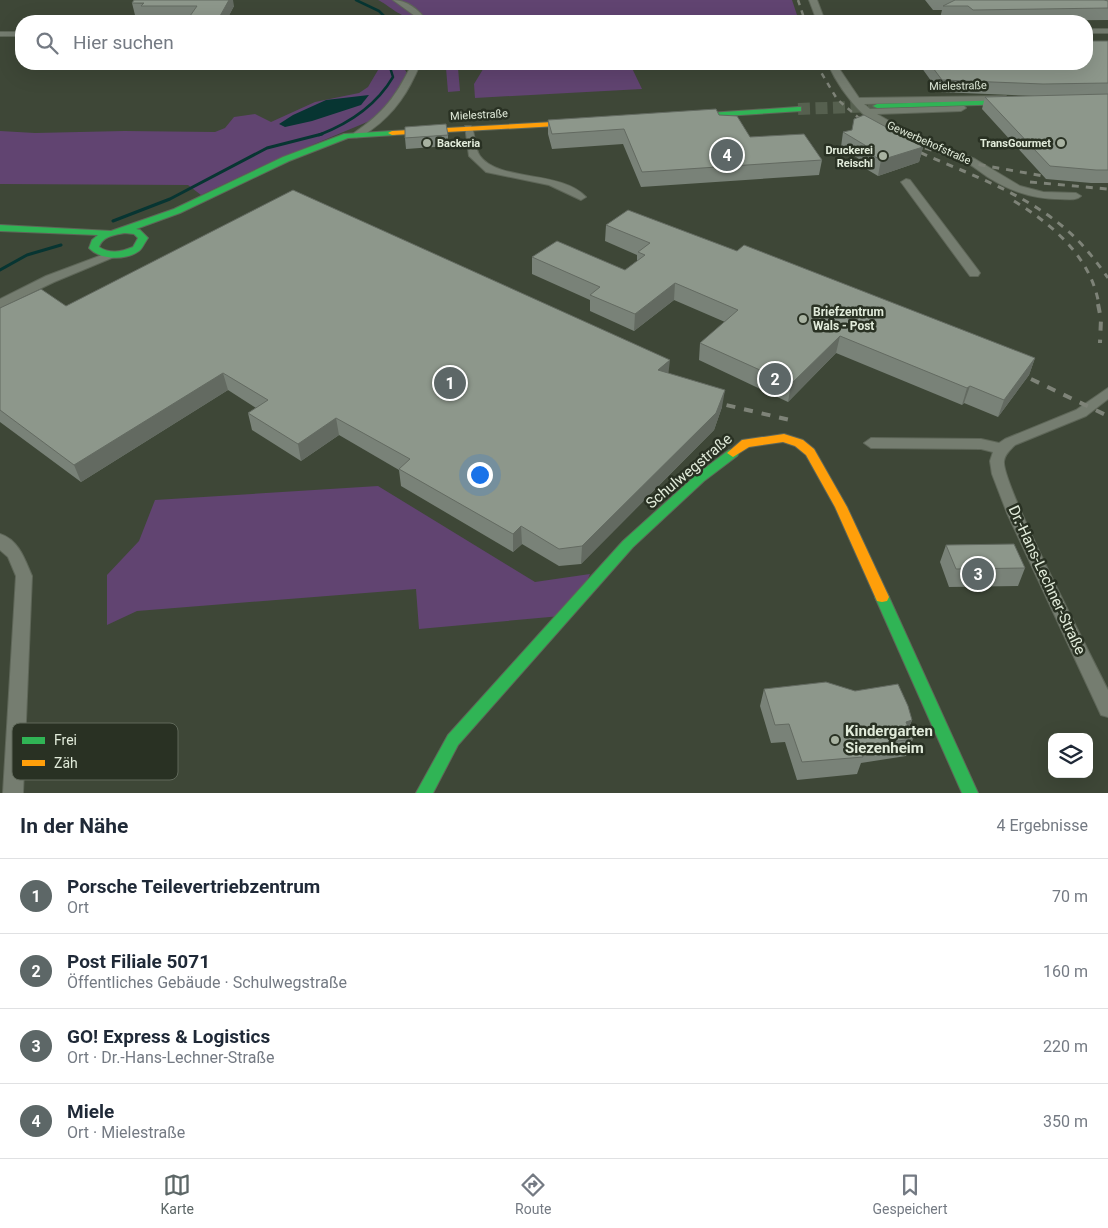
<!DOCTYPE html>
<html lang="de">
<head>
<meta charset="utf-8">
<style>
	:root { --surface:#fff; --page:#f6f6f7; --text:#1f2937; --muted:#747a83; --line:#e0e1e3; --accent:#5d6767 }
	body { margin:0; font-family:Roboto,sans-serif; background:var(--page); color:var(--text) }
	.controls { position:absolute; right:15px; bottom:15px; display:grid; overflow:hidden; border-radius:10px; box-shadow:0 5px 20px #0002 }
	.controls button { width:45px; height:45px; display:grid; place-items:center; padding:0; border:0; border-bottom:1px solid var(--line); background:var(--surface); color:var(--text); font:25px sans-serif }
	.you { position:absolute; left:479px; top:474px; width:18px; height:18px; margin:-12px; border:4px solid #fff; border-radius:50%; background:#1a73e8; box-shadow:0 0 0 8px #1a73e833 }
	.badge { display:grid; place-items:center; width:32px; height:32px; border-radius:50%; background:var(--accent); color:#fff; font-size:16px; font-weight:700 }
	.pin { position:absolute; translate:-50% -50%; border:2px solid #fff; box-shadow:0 1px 5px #0006 }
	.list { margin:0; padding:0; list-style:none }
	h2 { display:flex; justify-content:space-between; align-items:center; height:65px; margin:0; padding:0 20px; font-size:21px }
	h2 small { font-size:16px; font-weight:400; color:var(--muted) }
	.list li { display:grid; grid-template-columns:32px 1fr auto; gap:15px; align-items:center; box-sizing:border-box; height:75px; padding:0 20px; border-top:1px solid var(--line) }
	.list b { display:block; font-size:19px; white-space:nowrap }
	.list p { margin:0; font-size:16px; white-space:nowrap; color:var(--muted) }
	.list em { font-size:16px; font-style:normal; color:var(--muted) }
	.icon { flex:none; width:28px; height:28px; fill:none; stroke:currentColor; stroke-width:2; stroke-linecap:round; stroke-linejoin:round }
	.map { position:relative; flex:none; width:1108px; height:793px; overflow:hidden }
	.search { position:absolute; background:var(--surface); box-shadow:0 5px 20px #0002; left:15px; right:15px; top:15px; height:55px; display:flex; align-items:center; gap:12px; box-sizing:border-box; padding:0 18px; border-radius:20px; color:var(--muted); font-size:19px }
	.sheet { height:365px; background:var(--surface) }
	nav { display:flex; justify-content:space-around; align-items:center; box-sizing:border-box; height:70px; border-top:1px solid var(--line); background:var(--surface); font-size:14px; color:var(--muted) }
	nav a { display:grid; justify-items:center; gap:2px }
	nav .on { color:var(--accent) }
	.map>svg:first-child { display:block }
	.green { fill:#614471 }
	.water { fill:#073532 }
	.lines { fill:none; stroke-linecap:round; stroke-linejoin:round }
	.stream-far1 { stroke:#073532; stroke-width:2.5 }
	.stream { stroke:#073532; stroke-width:3 }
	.secondary-tunnel { stroke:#56604f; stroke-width:12; stroke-dasharray:12 5.5; stroke-linecap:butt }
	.street-casing { stroke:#5e6658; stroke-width:2 }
	.fast-casing { stroke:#5e6658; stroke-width:2 }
	.slow-casing { stroke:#5e6658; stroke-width:2 }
	.street { fill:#757d70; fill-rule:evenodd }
	.fast { fill:#30b455; fill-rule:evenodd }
	.slow { fill:#ff9f0a; fill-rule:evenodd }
	.rail-far2 { stroke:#7e8378; stroke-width:2.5; stroke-dasharray:5.5 5.5; stroke-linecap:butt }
	.rail-far1 { stroke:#7e8378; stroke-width:3; stroke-dasharray:7 7; stroke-linecap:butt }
	.rail { stroke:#7e8378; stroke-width:4; stroke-dasharray:9 9; stroke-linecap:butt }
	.wall { fill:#798278 }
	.shaded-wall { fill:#636a61 }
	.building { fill:#8d978b; stroke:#636a61 }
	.poi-dot { fill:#a8b2a1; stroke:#293123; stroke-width:2 }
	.labels { text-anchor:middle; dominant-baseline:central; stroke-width:5; stroke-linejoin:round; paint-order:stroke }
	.far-street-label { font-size:11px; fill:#e1ebda; stroke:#293123 }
	.far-poi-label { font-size:11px; font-weight:bold; fill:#e1ebda; stroke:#293123; text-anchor:end }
	.poi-label { font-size:12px; font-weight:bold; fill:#e1ebda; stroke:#293123; text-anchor:start }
	.near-street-label { font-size:15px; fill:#e1ebda; stroke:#293123 }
	.near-poi-label { font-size:15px; font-weight:bold; fill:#e1ebda; stroke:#293123; text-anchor:start }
	.key { fill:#293123; stroke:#60695a; stroke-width:1 }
	.key-label { font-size:14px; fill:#e1ebda }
</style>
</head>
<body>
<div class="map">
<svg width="1108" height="793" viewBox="0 0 1108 793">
	<rect width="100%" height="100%" fill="#3e4737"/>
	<path class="green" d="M378,0H792L799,21H413L410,17C400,17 387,4 378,0Z
		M536,64L537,66L630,64L642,89L475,98L474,84L485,66Z
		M384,67L405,70L407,73L393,103L372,120L269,163L201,195L188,185L0,184V131L35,133L124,131L215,132L225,128L234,117L255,114L271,122L315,102L359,93L368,87L378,70Z
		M446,68H458L460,91L448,92Z
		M378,486L535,582L590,574L572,615L419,629L416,589L137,611L107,625V575L139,541L155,500Z"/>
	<path class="water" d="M369,95L361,105L312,121L285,127L279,124L293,115L326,100Z"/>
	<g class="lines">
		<path class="stream-far1" d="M356,0L379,11L389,21
			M319,135C350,123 376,106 393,77L389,64"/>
		<path class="stream" d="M113,221L170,199L267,148L322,134
			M0,270L27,255L61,245"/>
		<path class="secondary-tunnel" d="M798,109L877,106"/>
		<g class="street-casing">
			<path id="street" d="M393,0C407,0 419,10 427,21H419L415,16Z
				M809,0H817L825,21H817Z
				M1087,29H1108V33H1087Z
				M0,32H21V36H0Z
				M412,64H420C409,91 395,113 371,130C365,134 361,138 354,137V133C384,113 396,96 412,64Z
				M828,64H836L859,98L1006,96V100L1003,101L864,104L870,109L964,106L966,108L961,111L877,114L910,133L975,159L1020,186L1043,192L1076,193L1081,196C1076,201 1067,199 1060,199C1035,199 1012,192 991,179C981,173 973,165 962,160C932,148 885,136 862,113C849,100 836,82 828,64Z
				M465,126H471C476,135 474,148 480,156C499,182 561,170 586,197L581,200L549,185L486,172L469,156Z
				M906,179L910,180L978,270L980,273L978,276H970L901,182Z
				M110,252L116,255L114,257L54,282L0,308V299L46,276Z
				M1108,388V399L1086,416L1015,445C1010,450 1005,454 1004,461C1001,483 1092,657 1108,690V717L1101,715L1007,513L992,474L990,461L993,452L981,449L871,448L864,443L871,438L981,439L999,443L1005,439L1076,410Z
				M0,534C19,540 25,560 32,576L23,793H3L16,576L8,557L0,550Z"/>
		</g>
		<g class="fast-casing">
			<path id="fast" d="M1008,100L1012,102L1011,104L877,108L873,106L877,104Z
				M798,107H801V111L694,118L690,116L694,114Z
				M392,131H395V135L348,138L289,161L180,213L136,229L140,230L148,238C145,242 142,249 139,251C125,261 100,260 89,248L92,240L98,235L0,231V225L111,231L174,209L283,157L344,134ZM125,233L134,234L138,238L133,247C121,252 110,254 99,247C103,236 114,235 125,233Z
				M733,449L737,450L739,453L737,456L704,481L633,547L458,745L433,793H416L448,735L623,541L696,475L729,450Z
				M882,592L887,593L889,597L978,793H962L875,597L877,593Z"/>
		</g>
		<g class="slow-casing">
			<path id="slow" d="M572,121L576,123L575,125L392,135L388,133L392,131Z
				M784,434L803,440L814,449L847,507L889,597L887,601L882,602L877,601L835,507L806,455L795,446L783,442L749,447L733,457L727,453L742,440Z"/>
		</g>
		<use href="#street" class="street"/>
		<use href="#fast" class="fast"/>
		<use href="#slow" class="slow"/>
		<path class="rail-far2" d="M798,0L805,21
			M816,64L837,99L868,126"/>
		<path class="rail-far1" d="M908,147C962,172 1023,191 1068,231C1084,245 1096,261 1108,278
			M925,148L976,164L1043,176
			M1030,182L1108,189
			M1014,201C1053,225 1091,257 1099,305"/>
		<path class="rail" d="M1098,304L1101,319L1100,343
			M1031,379L1108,416
			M709,401L790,420"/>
	</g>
	<path class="wall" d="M925,0H1108V20L969,21L965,18H940L942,10H933Z
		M132,3L234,6L226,21H192L191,18H144V15H135Z
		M1108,41V183H1091L1046,179L982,109L985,97L1035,96L939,92L919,64H1087Z
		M719,115L750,137L822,160L819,175L641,187L623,144L552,149L548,134V120Z
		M843,132L923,147L919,162L878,176L858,164L859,159L841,147Z
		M448,135V146L406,149L405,138Z
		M606,225L737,251L1035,358L1029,375L998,417L964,403L962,405L836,353L788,402L699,360L700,343L725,322L674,300L634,331L590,311V300L532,274V257L625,270L637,261V255L605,241Z
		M66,306L668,373L722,407L714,430L581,564L559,566L522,544L513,552L401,486L399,470L339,435L301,461L252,430L248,413L256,408L228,390L81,482L0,422V308Z
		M946,545L1025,568L1018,586L949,587L940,562Z
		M764,689L912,720L909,728L913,739L906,756L861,763L857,774L797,780L785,742L771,743L760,706Z"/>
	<path class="shaded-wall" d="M229,0H233L234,6L226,21H221L220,16Z
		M923,147L919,162L878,176L881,160Z
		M675,283L674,300L634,331L635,314Z
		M840,336L836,353L788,402L791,384Z
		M1035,358L1029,375L998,417L1004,400Z
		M670,360L668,377L658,370Z
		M223,373L228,390L81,482L74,465Z
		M970,386L964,403L962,405L967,388Z
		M725,390L722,407L714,430L581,564L582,546Z
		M336,418L339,435L301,461L298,444Z
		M521,526L522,544L513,552V534Z
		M912,720L905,737L906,722Z"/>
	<path class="building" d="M134,0H229L220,16H190L197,6H141L144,3H132Z
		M955,0H1104L1108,1V8L973,10L968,6H943Z
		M1087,41H1108V83L1043,84L942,80L930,64H1087Z
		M1108,94V170H1096L1050,166L985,97Z
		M716,109L719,115L737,116L750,137L804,134L822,160L642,172L624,129L552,134L548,120Z
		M864,115L923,147L881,160L861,149L868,147L843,132L852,130L854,119Z
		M446,124L448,135L405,138V127Z
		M293,190L670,360L658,370L725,390L716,413L582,546L559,549L521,526L513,534L399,469L410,459L336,418L298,444L248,413L268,400L223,373L74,465L0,410V308L41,289L66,306Z
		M628,210L737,251L744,245L1035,358L1004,400L970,386L967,388L840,336L791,384L700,343L738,310L675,283L635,314L590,295L600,287L532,257L557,241L625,270L645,255L638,252L650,243L606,225Z
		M1014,544L1025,568L956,569L946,545Z
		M826,682L855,691L898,684L908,706L912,720L906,722L913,739L860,746L863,757L802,762L789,724L775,725L764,689Z"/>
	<g class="poi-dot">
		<circle cx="427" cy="143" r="5"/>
		<circle cx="1061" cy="143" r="5"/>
		<circle cx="883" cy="156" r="5"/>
		<circle cx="803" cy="319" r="5"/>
		<circle cx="835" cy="740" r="5"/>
	</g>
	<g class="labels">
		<g class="far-street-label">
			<text transform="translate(958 86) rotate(-1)">Mielestraße</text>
			<text transform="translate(479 115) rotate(-3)">Mielestraße</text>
			<text transform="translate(929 143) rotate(24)">Gewerbehofstraße</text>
		</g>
		<g class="far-poi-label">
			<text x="437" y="143" text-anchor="start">Backeria</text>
			<text x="1051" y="143">TransGourmet</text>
			<text x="873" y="150">Druckerei<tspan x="873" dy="13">Reischl</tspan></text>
		</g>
		<g class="poi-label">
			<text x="813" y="312">Briefzentrum<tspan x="813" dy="14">Wals - Post</tspan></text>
		</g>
		<g class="near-street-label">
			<text transform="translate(689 471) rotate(-40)">Schulwegstraße</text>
			<text transform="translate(1047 580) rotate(65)">Dr.-Hans-Lechner-Straße</text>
		</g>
		<g class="near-poi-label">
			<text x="845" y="731">Kindergarten<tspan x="845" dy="17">Siezenheim</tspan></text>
		</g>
	</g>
	<rect x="12" y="723" width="166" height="57" rx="8" class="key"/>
	<rect x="22" y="737" width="23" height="7" fill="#30b455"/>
	<rect x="22" y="760" width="23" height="6" fill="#ff9f0a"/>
	<g class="key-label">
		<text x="54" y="745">Frei</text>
		<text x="54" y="768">Zäh</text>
	</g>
</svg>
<div class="controls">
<button><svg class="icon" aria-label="layers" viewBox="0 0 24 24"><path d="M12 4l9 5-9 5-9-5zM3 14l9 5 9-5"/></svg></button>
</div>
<div class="you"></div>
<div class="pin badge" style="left:450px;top:383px">1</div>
<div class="pin badge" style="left:775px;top:379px">2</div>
<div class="pin badge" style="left:978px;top:574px">3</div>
<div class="pin badge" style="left:727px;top:155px">4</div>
<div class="search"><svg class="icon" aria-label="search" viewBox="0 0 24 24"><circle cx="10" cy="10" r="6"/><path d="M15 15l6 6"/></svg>Hier suchen</div>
</div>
<section class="sheet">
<h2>In der Nähe<small>4 Ergebnisse</small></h2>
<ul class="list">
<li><span class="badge">1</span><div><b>Porsche Teilevertriebzentrum</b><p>Ort</p></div><em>70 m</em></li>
<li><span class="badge">2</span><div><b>Post Filiale 5071</b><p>Öffentliches Gebäude · Schulwegstraße</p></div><em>160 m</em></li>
<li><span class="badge">3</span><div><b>GO! Express &amp; Logistics</b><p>Ort · Dr.-Hans-Lechner-Straße</p></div><em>220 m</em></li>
<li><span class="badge">4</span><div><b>Miele</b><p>Ort · Mielestraße</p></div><em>350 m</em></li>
</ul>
</section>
<nav>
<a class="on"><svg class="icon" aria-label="map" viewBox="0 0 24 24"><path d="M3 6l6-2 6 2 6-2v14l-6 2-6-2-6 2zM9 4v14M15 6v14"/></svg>Karte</a>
<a><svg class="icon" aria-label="directions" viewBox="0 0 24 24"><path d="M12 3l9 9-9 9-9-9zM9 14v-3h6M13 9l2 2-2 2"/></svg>Route</a>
<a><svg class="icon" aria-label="saved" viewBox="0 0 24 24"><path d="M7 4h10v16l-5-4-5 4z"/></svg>Gespeichert</a>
</nav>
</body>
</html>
